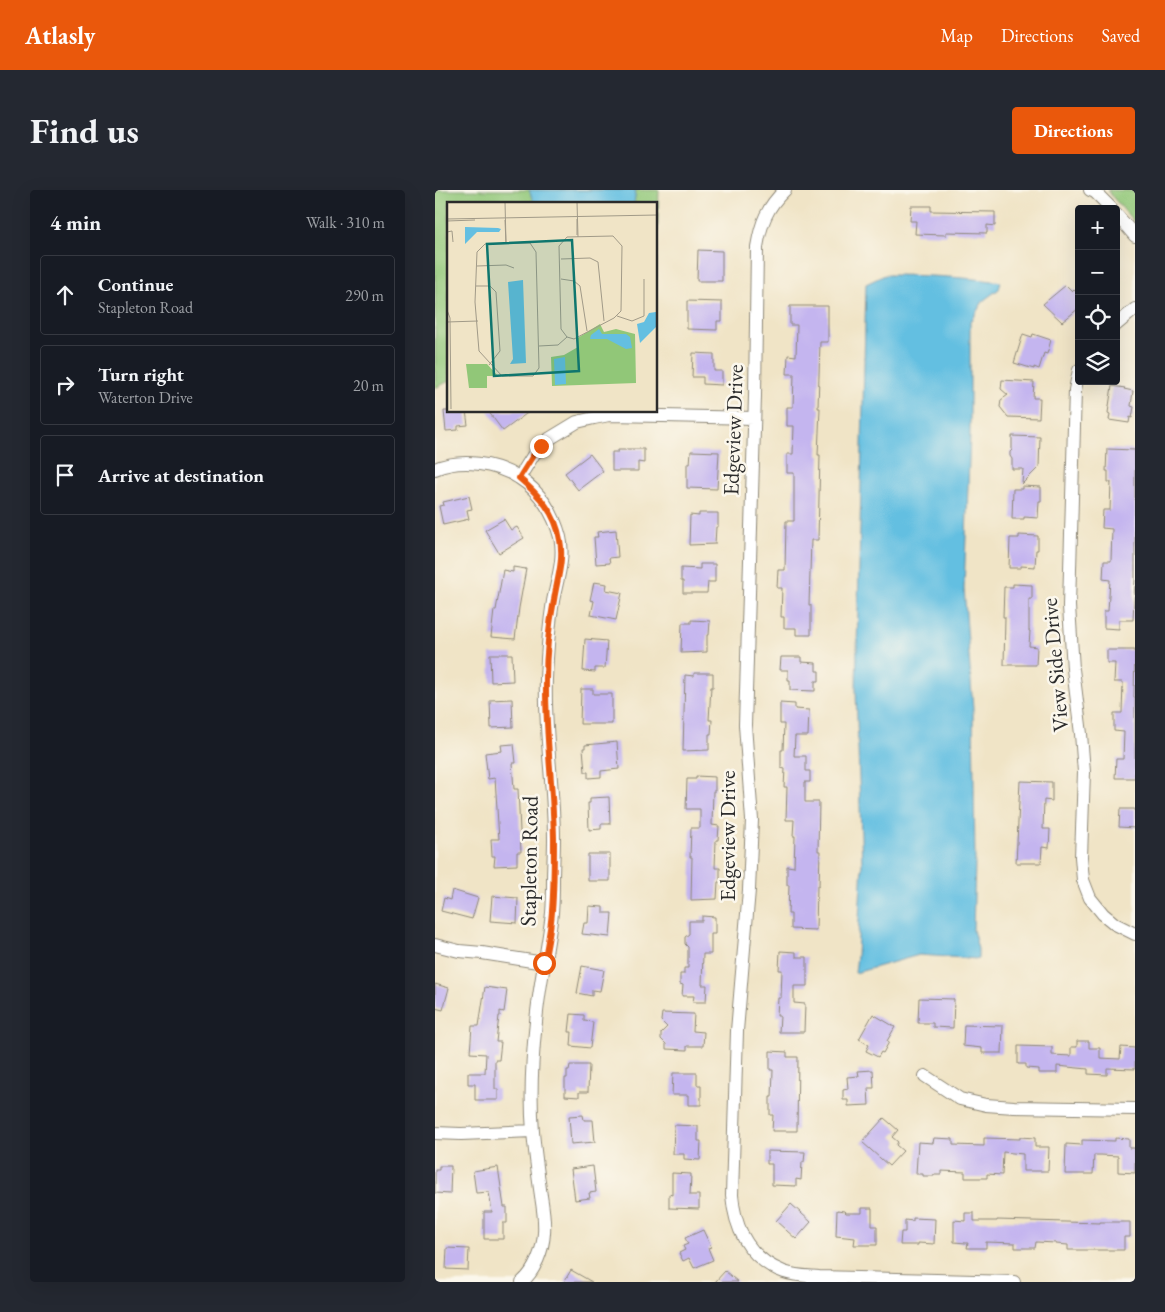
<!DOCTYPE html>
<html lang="en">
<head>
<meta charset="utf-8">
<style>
	:root { --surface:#171b24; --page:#242831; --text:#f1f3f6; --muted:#9ea1a6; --line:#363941; --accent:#ea580c }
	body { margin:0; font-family:"EB Garamond",serif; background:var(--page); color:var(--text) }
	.controls { position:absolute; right:15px; top:15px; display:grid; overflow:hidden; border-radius:5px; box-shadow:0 5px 20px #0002 }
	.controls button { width:45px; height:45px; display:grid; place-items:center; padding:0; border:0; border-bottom:1px solid var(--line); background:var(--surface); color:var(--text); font:25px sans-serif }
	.stop { position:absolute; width:15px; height:15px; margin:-11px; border:4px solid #ea580c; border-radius:50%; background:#fff }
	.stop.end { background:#ea580c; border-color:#fff; box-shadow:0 1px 5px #0008 }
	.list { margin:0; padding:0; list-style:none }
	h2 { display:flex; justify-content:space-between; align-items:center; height:65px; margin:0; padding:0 20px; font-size:21px }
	h2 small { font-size:16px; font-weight:400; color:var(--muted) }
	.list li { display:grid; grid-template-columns:32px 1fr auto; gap:15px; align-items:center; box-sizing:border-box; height:80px; margin:0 10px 10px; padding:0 10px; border:1px solid var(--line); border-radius:5px }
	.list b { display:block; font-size:19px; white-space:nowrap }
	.list p { margin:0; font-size:16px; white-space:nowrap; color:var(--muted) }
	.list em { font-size:16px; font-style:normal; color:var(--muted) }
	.icon { flex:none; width:28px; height:28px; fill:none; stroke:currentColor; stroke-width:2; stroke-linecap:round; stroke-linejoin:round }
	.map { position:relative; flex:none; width:700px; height:1092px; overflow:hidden; border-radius:5px }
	header { display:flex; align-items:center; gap:30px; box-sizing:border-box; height:70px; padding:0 25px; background:var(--accent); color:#fff }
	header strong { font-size:24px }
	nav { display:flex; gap:28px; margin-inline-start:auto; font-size:18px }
	.intro { display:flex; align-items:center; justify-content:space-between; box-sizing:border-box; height:120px; padding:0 30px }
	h1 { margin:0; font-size:35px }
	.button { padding:12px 22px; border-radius:5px; background:var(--accent); color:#fff; font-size:18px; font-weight:700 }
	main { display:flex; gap:30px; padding:0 30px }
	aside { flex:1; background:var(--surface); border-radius:5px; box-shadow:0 5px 20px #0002 }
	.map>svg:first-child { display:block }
	.green { fill:#91c778; stroke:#5e7952 }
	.water { fill:#64bfe1; stroke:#487586 }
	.building { fill:#c4b5ef }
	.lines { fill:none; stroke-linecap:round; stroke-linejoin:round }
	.minor-casing { stroke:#8e8878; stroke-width:14 }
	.minor { stroke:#fff; stroke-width:12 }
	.route { stroke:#ea580c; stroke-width:6 }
	.labels { text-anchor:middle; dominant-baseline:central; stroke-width:5; stroke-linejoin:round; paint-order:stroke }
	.street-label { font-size:22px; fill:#2b2b2b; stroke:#fbf7ec }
	.inset-road { fill:none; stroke:#a19a88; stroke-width:1 }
	.view { fill:#0f766e; fill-opacity:0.15; stroke:#0f766e; stroke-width:2.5 }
	.inset-edge { fill:none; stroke:#2b2b2b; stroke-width:2.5 }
</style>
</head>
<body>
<header>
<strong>Atlasly</strong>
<nav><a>Map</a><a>Directions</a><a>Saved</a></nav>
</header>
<div class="intro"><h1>Find us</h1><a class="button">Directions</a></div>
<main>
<aside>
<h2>4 min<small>Walk · 310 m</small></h2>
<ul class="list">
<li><svg class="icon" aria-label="ahead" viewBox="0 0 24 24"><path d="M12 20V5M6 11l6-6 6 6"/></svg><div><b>Continue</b><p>Stapleton Road</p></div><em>290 m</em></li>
<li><svg class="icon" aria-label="right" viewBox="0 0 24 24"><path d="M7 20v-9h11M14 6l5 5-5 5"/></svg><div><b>Turn right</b><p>Waterton Drive</p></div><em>20 m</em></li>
<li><svg class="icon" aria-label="arrive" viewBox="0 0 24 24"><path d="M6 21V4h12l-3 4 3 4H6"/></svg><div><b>Arrive at destination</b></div></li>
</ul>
</aside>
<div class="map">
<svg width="700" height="1092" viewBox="0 0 700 1092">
	<rect width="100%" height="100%" fill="#fbf7ec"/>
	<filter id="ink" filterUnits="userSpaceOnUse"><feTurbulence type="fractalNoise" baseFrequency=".02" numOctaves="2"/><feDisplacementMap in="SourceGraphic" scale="10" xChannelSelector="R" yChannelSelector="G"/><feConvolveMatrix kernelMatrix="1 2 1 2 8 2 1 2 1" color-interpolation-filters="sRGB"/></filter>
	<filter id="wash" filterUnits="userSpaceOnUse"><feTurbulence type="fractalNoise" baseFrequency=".0096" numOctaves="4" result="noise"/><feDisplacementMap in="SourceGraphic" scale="20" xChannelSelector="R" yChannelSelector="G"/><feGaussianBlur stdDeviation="1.12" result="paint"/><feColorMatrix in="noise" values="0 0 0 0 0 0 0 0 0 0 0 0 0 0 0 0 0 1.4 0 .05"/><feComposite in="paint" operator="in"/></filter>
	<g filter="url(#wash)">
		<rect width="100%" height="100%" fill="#f0e4c6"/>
		<path class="green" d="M0,0H224L221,87V14H14V191L0,198Z
			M673,0L700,1V33L675,4Z"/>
		<path class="water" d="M94,0H201L199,14H99Z
			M450,85C489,85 527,87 566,92L564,99L549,110L535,132V244L529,398L538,519L540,672L538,740L543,759V769L484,765L420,783L422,766L427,674L421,500L431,94Z"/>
		<g id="blocks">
			<path class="building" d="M476,16H496V21L560,22V36L552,35V43L511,42V45L480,44L481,31H475Z
				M263,60L287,61V91H262Z
				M631,95L637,101L639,99L644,105V118L627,132L608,114Z
				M252,111L287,112V131H282V140L252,139Z
				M355,116H393V152H385L383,218H385L383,265H385L383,350H376L374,415H376V445H361V438H349V427H346L347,398H342L343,380H350L351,331H359V283H352V264H358L359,236H352V217H358L359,184H352L353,165L361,166L362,135H355Z
				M588,144L597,147L598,144L616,150L612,164L609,163L604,179L599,177V179L579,173Z
				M258,163L279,164V181H287V195L268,194V187H257Z
				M567,190L599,192L598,208H605L604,228L573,227L565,217L566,210L573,205L566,199Z
				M677,196L690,198L689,199L698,201L696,216L699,217L697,228L695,227L694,233L674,230L675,224L673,223Z
				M9,221H31L33,235L23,236V240L11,241Z
				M53,221H95L68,241Z
				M577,246L605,247L604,277L587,294L588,279H577V269L575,266V262L577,260Z
				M191,259H209V273L203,272V281H177V262H183V260H191Z
				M672,259L700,260V390L698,430H684V439L669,438V421H673L675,390L668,389L669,371H676L677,339L667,338L668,320H675L676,292H673V281H671Z
				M256,261L284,262L282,299L252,298V274H255Z
				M155,264L168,281L143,300L130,283Z
				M587,296L606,297V311H604L603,328L589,327V329H577L578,299H587Z
				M34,306L37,319L32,320L34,329L8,335L4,316L9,315L8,312Z
				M264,323H283V337H281L280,354L254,355L255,325L264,326Z
				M69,329L76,340L82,337L89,348L64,363L50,340Z
				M181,340L183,367L174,368L175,373L161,374L159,347H163L162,342Z
				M584,345L603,346V360H601L600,377L586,376V378H574L575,348H584Z
				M265,374H280V392H273L272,403H248V391H246V378L265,379Z
				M78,377L91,379L84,418L80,449L56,447L59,420H61L68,380L78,382Z
				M159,392L172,394L171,400L187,403L181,430L156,425L159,411L155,410Z
				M578,394L597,395V409H594V441H595L594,456L602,457L601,475H569L570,427H568L569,397H578Z
				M256,430L275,431L274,445H272V462L246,463L247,433H256Z
				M150,449L172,451L170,478H160V482L148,481Z
				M672,460H700L699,507H700V588H680L681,569H688L689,542L679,541V523H687L688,492H679L680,473H672Z
				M55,464H77L78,491L56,492Z
				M346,467H366V472L381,473V481H384V491H380V501L355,500V490H353V480H345Z
				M259,483H278V497H276L274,530H277L276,544H274V560L248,561L250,485L259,486Z
				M146,499H158V504H177V534H145Z
				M77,509L78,537L56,538L55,510Z
				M345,513L360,514V519L374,520L373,546H360L359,566H371V581H375V592H370V612H384L383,661H385L384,696H382L381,740L356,739V724H353L354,695H352V676L359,677L360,646H358L359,630H351L352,597H349L350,579L346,578V560H348L349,534H345Z
				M182,552L184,579L166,581V587L153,588V582H150L148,558H150V555Z
				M79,554L81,573H77L79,599H83L86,662H82V675L59,676L60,666H57L56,649H64L60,588L53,589L50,563L67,561L66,555Z
				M261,586L280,587V601H278L277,635L284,636L283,650H281L280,678H285V692H283L282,709L256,710L257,667H255L256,638H265V619H251L252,589H261Z
				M585,591L617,592V611L609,610L608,639H615L614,658L607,657L606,673H581Z
				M174,607L175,634H166V639L154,640L153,613H155V608Z
				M685,619H700V638L684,637Z
				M153,664H175V691H153Z
				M17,700L43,708L37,729L6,721L9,708L15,710Z
				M57,706L83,708L82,733L55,731Z
				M154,716L168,717V723H177L175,747L147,744L149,733H153Z
				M267,726L280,727V744H276V764H268L267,795H272L271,812H258L259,806H247L248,795L245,794V784H249V778H253V757L250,754V747L254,744V731H267Z
				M345,761L361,762V767H372V796H359V813L370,814L369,842H344L345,826H342L343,808H346L347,780H344Z
				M147,776L169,780L165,801L157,800V806L142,803Z
				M0,794L14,798L8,820L0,818Z
				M50,797L72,800L69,822L65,821V826H64L61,852H66L64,870H60V899H63V910H40V894H33V883H50L51,864L35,863L37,836H44Z
				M484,808L519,809L518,838L498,837V833H483Z
				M227,823L259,824L258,841L269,842L268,856H252V860L231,859V854L226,849V843L232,837L226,831Z
				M136,824L149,825V831L158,832L155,858L136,856L137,842H134Z
				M438,824L460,837L452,851L454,852L448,863L446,862L443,867L431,861L434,855L424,849Z
				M529,835L568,836L567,863H547V858L528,856Z
				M642,851H654V858H665V868L685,869L686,857L700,858V879L672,878V885L653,884V879L622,876V883H604V879L591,878V874H583V856L617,857V865L636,866V857H642Z
				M335,861L352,862V867H363L362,941H337L338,925H335V907H337L338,880H335Z
				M135,875H154L153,902H144V907L130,906V888H132V880H134Z
				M438,880L439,898H433L434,915L413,916V910H408V900L413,899L412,887L424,886L423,881Z
				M238,883H262V895H266V915H253V905H237Z
				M148,925L149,930H158L160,952L136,954L134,926Z
				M449,928L463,940L457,947L463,952L461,955L468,961L454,976L427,952Z
				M239,935L263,936V951H266L265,970L249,969V964H238Z
				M585,947L600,948V957H614L613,981H588V964L568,962L567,985L552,984V988H530V982L506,981V985H499V986H488V984H481L483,952L498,953L499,948L518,949V955L549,956V948L585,949Z
				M680,948L694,949V958H700V983L683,982V966L666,965H659L658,984H630L631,954L647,955V950L680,951Z
				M332,961L370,962L369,972H367L366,990L361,989V996L337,995V974H332Z
				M4,976H16L15,1004L0,1003V980H4Z
				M158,976L161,1002L154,1003L155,1008L140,1010L136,979Z
				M63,977L69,1017H72V1033H68V1049H49V1022H57L54,1002L41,1003L38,981Z
				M237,983L256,984L255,1005H264V1019L234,1018V1004L237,1005Z
				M356,1014L376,1032L361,1049L341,1031Z
				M427,1018H437V1036H442V1055H419L420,1048L401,1046L402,1020L409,1021L411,1023H427Z
				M530,1023H539V1031H562V1030L665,1033V1032H695V1047H689V1060H633V1055L621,1054V1053L601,1052L600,1058H580V1053L551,1052V1058H532L533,1053H531L519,1052V1030L530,1031Z
				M478,1028L500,1029L499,1054L483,1053V1055H465L466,1042H470V1030L478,1031Z
				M268,1040L276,1057L273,1058L278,1070L259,1078L254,1068L248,1071L244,1063L250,1060L248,1056L253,1054L250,1048Z
				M12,1058L34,1059L33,1080L11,1079Z
				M136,1080L157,1092H129Z
				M290,1081L303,1092H280Z"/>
		</g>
	</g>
	<g filter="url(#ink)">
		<use href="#blocks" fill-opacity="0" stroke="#8e8878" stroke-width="1"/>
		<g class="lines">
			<g class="minor-casing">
				<path id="minor" d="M350,0C332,17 326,33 322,57L320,206L310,535L317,630L314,700L302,841L297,1005C300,1040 314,1069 349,1082C360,1086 372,1086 384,1087L579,1092
					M655,0L660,2L677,19
					M681,24L700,46
					M681,135L700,119
					M644,180L640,200L634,416L638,479L646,544L649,582L646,667L648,690L655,708L668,724L680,734L700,744
					M0,279C26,268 61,273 84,288C105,301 119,324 125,347C130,368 122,390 118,411C114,436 112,463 111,489C109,542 119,596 119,649C119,663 118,677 118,691C118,701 118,712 117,723C113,759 104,795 101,832C97,868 95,906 98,942C100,964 103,985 106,1006C108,1018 110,1031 109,1043C108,1060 100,1081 87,1092
					M84,288L99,264L114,249L142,232L159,228L174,225L228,226L319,228
					M0,755L24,761L47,763L109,773
					M490,886L525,909L551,915L579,917L700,919
					M0,943L26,944L98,941"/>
			</g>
			<use href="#minor" class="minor"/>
		</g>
	</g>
	<g class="lines" filter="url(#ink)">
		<path class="route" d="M106,256L99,264L84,288C104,305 121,323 125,350C129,370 122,390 119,410C114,436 111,463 111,489C110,543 118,595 119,648C119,672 119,697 117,721C116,738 112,756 109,773"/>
	</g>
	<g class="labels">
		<g class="street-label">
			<text transform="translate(298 240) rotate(-88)">Edgeview Drive</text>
			<text transform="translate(620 475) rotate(-95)">View Side Drive</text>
			<text transform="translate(292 646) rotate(-90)">Edgeview Drive</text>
			<text transform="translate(94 671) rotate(-89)">Stapleton Road</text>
		</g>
	</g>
	<g transform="translate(12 12)">
		<rect width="210" height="210" fill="#f0e4c6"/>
		<path d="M153,122L157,130L169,127L188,132L189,181L105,184L104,155L117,153L131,145L129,137ZM19,162H40L51,174H40V186H22Z" fill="#91c778"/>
		<path d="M18,25L51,26L54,27L52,30H30L18,42ZM76,78L79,161L63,162L66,157L61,80ZM210,100V124L193,141L190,122L197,120L202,111L209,110ZM152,127L155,132H179L183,135L185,146L179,147L160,137H143L144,133ZM118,155L119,182L108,183L107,157Z" fill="#64bfe1"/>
		<path class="inset-road" d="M58,0L59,41M130,0L131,35M0,17L210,13M58,18L59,42M0,19L28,18M0,30L5,29L6,40M130,33V17M120,35L166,34L175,44L174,109L167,116L127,137L120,135L114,127L112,44ZM83,41L89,50L92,166L86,174H55L32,149L28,100L30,50L38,42ZM114,57L143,56L151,60L157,119M30,64L59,63L67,66M114,77L127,79L133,84L140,129M29,84H43L49,90L53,149L42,163M0,108L3,116L4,207M170,114L185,119L197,114V77M0,120L31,119M92,144L111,143L120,135"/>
		<path class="view" d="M125,38L132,169L47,174L40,42Z"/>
		<rect width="210" height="210" class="inset-edge"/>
	</g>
</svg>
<div class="controls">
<button>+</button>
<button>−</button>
<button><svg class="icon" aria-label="locate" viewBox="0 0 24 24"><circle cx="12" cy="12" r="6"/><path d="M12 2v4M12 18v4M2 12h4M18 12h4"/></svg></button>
<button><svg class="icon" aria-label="layers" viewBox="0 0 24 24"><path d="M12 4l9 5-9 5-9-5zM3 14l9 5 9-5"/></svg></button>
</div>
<div class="stop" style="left:109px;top:773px"></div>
<div class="stop end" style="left:106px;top:256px"></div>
</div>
</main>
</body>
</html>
